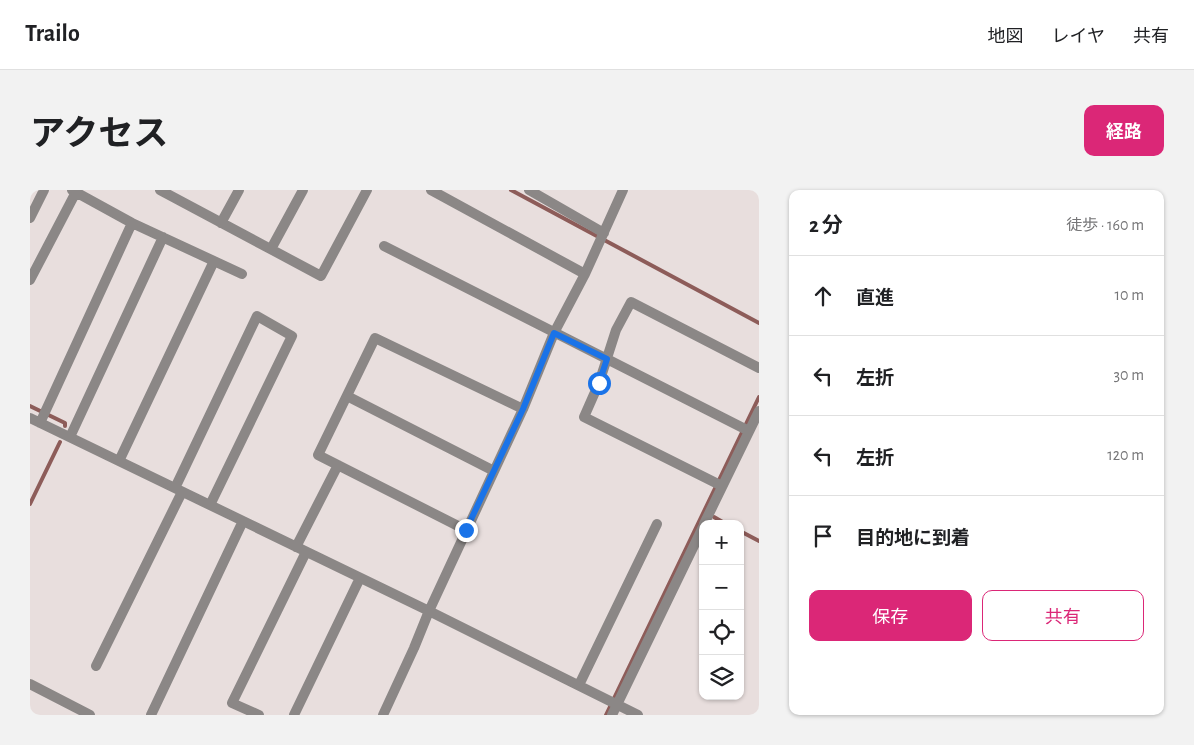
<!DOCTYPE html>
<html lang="ja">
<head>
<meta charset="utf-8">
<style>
	:root { --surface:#fff; --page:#f2f2f2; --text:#202124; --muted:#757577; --line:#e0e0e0; --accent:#db2777 }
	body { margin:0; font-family:"Alegreya Sans","Noto Sans JP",sans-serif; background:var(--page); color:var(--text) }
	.controls { position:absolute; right:15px; bottom:15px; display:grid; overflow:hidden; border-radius:10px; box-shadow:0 1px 4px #0004 }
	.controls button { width:45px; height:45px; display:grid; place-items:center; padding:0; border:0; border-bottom:1px solid var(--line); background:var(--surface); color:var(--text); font:25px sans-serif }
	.stop { position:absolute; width:15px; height:15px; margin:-11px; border:4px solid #1a73e8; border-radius:50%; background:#fff }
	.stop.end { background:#1a73e8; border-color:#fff; box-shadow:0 1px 5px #0008 }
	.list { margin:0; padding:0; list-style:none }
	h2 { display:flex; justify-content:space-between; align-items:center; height:65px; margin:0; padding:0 20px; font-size:21px }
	h2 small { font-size:16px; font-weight:400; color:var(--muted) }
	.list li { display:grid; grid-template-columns:32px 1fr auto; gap:15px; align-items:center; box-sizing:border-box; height:80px; padding:0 20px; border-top:1px solid var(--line) }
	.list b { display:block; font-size:19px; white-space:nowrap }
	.list em { font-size:16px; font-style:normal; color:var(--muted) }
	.actions { display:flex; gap:10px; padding:15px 20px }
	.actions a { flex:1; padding:11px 0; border:1px solid var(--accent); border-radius:10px; text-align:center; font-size:18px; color:var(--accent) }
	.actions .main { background:var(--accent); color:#fff }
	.icon { flex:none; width:28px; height:28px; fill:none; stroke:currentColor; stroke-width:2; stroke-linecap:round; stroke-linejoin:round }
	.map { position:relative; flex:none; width:729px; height:525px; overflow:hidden; border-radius:10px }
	header { display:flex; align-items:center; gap:30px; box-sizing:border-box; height:70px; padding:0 25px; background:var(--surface); border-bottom:1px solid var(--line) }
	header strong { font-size:24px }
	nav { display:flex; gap:28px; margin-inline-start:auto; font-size:18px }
	.intro { display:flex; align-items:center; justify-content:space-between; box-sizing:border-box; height:120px; padding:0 30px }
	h1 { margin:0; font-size:35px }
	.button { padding:12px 22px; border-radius:10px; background:var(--accent); color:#fff; font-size:18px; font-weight:700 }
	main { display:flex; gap:30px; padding:0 30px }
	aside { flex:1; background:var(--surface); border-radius:10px; box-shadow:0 1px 4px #0004 }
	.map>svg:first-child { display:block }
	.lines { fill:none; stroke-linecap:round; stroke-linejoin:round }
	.stream { stroke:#8d5c59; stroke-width:4 }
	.minor { stroke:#8b8786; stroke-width:10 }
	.route { stroke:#1a73e8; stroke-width:6 }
</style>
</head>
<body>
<header>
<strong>Trailo</strong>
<nav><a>地図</a><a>レイヤ</a><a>共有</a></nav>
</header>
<div class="intro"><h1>アクセス</h1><a class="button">経路</a></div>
<main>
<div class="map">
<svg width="729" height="525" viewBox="0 0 729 525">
	<rect width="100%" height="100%" fill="#e8dedd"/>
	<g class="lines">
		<path class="stream" d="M481,0L729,133
			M0,216L35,233V236
			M0,314L30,252
			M684,327L696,334
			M710,341L729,351
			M576,525L729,207"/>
		<path class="minor" d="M42,0L102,33L212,84
			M130,0L291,86L337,0
			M401,0L555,84
			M499,0L574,43
			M0,28L14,0
			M191,33L209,0
			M354,56L719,241
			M241,59L273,0
			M0,90L46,2
			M317,206L464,281
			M0,228L399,421L608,525
			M10,233L102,33
			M40,247L133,47
			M89,271L184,71
			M692,296L554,227L569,193L586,140L601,112L729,178
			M145,298L227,126L262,146L180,315
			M674,334L729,221
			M436,340L288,265L345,148L493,219
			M266,357L308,275
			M66,476L152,302
			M0,494L60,525
			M549,495L627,334
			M121,525L213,331
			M229,525L202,513L276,362
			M264,525L330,388
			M353,525L384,458L399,421L493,219L524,143L555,84L593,0
			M582,525L673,337"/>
	</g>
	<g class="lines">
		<path class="route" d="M436,340L493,219L524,143L577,169L569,193"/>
	</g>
</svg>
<div class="controls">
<button>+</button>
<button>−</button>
<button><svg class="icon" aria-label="locate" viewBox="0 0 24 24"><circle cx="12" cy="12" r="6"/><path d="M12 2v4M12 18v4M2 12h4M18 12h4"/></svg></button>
<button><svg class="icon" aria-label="layers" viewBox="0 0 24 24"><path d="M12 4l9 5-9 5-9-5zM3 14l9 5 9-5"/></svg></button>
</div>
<div class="stop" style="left:569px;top:193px"></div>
<div class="stop end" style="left:436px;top:340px"></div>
</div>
<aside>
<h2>2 分<small>徒歩 · 160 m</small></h2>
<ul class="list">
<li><svg class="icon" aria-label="ahead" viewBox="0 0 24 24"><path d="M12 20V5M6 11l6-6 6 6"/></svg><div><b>直進</b></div><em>10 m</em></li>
<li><svg class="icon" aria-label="left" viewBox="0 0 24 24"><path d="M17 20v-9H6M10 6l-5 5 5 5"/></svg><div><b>左折</b></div><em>30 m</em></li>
<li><svg class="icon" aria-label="left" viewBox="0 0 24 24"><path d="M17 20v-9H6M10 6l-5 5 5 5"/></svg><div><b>左折</b></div><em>120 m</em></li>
<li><svg class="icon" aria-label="arrive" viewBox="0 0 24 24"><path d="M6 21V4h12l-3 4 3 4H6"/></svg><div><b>目的地に到着</b></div></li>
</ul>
<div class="actions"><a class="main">保存</a><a>共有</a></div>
</aside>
</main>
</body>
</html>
